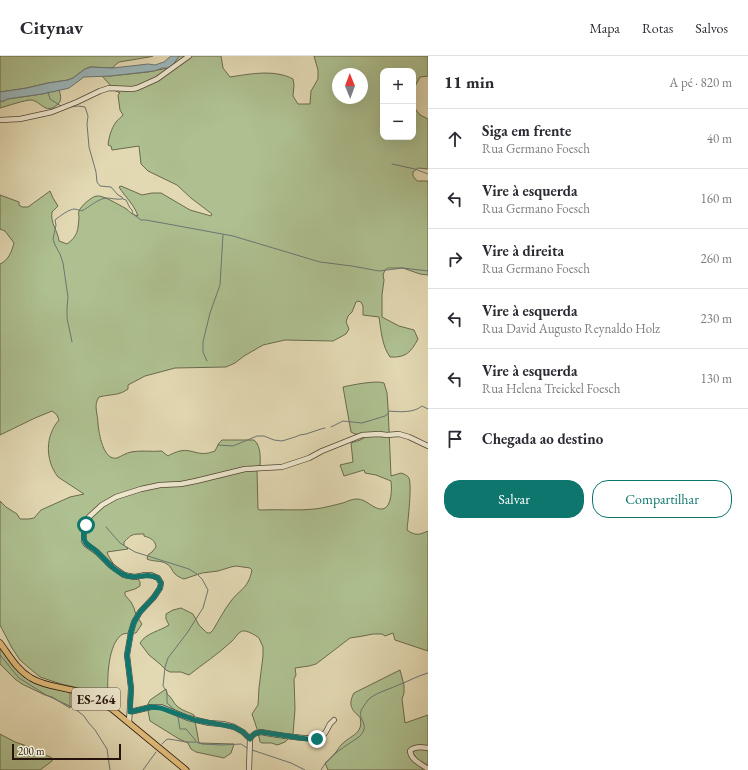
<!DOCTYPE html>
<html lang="pt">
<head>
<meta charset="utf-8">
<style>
	:root { --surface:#fff; --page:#f2f2f3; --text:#2b2b33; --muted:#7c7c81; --line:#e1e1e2; --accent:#0f766e }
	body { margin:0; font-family:"EB Garamond",serif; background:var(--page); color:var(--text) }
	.controls { position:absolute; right:12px; top:12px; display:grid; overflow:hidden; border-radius:8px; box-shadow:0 4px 16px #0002 }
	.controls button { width:36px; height:36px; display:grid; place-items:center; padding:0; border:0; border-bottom:1px solid var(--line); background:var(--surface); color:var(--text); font:20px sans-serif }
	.compass { position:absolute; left:332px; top:12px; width:36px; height:36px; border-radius:50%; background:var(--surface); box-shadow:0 4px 16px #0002; rotate:359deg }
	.scale { position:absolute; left:12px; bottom:10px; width:109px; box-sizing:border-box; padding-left:4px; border:2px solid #26130b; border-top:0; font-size:11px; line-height:14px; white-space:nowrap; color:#26130b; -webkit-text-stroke:3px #ece6cd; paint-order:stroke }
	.stop { position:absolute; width:12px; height:12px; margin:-9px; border:3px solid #0f766e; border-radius:50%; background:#fff }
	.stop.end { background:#0f766e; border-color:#fff; box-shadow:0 1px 4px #0008 }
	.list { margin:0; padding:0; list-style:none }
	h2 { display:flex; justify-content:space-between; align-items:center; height:52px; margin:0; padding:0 16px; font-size:17px }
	h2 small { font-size:13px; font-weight:400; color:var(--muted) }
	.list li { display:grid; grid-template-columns:26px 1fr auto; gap:12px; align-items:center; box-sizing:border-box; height:60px; padding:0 16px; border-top:1px solid var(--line) }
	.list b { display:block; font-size:15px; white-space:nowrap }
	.list p { margin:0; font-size:13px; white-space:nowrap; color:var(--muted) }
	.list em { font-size:13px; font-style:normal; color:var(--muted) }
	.actions { display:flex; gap:8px; padding:12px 16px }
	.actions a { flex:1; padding:9px 0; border:1px solid var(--accent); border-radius:16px; text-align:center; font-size:14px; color:var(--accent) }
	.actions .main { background:var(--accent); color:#fff }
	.icon { flex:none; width:22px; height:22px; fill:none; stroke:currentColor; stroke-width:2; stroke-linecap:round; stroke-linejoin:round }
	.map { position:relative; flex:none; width:428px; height:714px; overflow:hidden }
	header { display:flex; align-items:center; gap:24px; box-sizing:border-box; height:56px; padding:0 20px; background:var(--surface); border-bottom:1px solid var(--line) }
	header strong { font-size:19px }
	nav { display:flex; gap:22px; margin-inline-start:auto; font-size:14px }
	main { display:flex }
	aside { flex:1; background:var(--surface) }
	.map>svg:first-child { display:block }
	.green { fill:#aec090; stroke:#6a6a4e; fill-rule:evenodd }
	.water { fill:#9bb6b9; stroke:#6c7573 }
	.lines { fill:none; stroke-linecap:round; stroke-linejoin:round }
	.stream { stroke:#6c7573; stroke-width:1 }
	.minor-casing { stroke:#554435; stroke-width:6 }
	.major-casing { stroke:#26130b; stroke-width:7 }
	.minor { stroke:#ece6cd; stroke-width:4.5 }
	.major { stroke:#e1bc79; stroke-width:5.5 }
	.route { stroke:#0f766e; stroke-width:5 }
	.labels { text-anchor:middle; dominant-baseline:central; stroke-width:3; stroke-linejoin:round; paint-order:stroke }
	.shield { fill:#ece6cd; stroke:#615245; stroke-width:1 }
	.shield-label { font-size:13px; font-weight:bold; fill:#26130b }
</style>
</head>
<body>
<header>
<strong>Citynav</strong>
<nav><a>Mapa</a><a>Rotas</a><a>Salvos</a></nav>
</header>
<main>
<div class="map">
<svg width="428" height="714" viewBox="0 0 428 714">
	<rect width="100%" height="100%" fill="#e2d8b2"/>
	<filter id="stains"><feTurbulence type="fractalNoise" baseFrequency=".005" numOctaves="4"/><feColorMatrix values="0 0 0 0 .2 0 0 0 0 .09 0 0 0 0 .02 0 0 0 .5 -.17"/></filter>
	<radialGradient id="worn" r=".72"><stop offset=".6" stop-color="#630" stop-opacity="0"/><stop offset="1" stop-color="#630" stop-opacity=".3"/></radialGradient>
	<path class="green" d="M0,0H153L149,1L119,6L114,10L113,12L90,11L85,13L73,22L68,24L48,27L27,32L0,36Z
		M179,0H221L223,12L230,21C250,18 274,13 293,23L294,29L293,40L298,48H310L311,35L318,23V14L314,0H428V20L420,21L413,34V15H383V81H413V50L420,59L428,63V113L418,112L413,116V120L417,125H428V219L420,218L403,212H388L385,214L383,219L384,224L382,239V261L399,270L414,274L418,283C411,296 406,302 390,301C382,290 381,274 379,261L363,259V250L361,246L358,245L356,246L352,256L348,260L346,266L349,273L346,278L333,285L285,284L263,289L244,300L235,307L226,311L175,312L145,320L128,329V333C119,340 110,338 99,341C93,350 98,357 98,368C99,377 103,405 117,402C122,400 126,397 131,396C141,394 152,396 162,395L164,397L168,400C171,398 176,396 180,395C192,392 199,402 215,395L219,387L222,384H254C262,391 260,404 260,414H257L258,453L260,454C278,453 297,455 315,453C324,452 334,449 343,447C348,445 352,443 357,443C367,443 373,454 383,453C392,451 392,432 391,425L376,419L365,417L364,414L344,420L340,409L353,406L351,387L360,384L364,382L363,379L355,378L351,376L343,331C352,329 376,324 384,327L387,337L388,351L391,420L401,417C404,418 407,419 409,422C412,430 408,464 407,474C415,480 419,479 428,475V595L395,584L393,577L385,580L382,578H373L363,580L350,582L316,608L309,610L295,612L296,619L294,623L295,653L293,678L285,686L280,688L277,689L272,687H262L260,686L258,676L252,658L258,649L259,632L263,600V591L259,582C255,579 247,574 242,575C237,577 235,583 231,586C218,598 203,608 189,619L181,616H170L166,614L160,608L149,599L140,587C146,577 160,575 169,569L166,563V558L173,554L181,552L193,558L199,569L207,577H210L213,574C219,564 224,554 231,545C241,532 248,533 252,514L250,512L236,510L231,511L218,515L202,517L184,523C181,522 177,520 175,518C172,515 171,510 167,508C161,504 153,506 147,503L148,499L152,496L156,491C155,484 151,482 144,480V478C132,478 132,478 124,486V489L128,493L107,496L108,499L117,514L127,519L137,521L140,526V530L135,533L125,536V539L131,546L134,552L136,559L142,568L136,577C132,577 127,577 123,578C108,586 107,622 108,637L103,642L83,633L61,628L40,621L28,611L20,604L12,592L0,569V445L6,451L17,458L20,463H29L34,462L41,454L70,441L84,438L58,421C45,404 45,380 59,364L57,359L52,355L35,362L0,379V208C8,205 12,195 14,187L5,175L0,173V139L19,146V149L22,151H28L50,135L53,142L58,150L52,156C50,167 58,175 59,185L67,188C78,180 78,174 79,162C79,160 78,157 79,155C81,150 92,140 97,140C103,139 119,149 125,152C131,156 130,158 138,160C134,148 125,141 119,131L121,130L142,139L152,137H161L190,154L211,160L212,158L191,142L177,129L148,115L141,108L139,90L112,94L111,90L108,89C109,81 111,73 116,66C118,63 121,62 123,59L120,54L118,39L120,37L110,32L112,31L102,20H110L148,16L168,12C173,10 175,4 179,0ZM338,18H362V42H338Z
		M59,34C61,40 62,45 57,49C45,59 41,45 31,44C25,44 7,50 0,52V45H4L7,43L42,38Z
		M0,591L10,599L28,619L70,636V652L52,641L45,639L22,628L15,623L0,608Z
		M400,614L404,629V637L402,643L405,667L428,659V714H328L325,707C329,704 333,700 336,696C338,693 340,690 342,688C351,679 364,678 360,661C351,654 348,648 354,637Z
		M166,633L167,638C172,641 173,647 178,651C183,655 189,656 194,659L199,687L234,688L231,697L224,702L196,696L191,693L188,687L179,683L150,665L147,650L150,644Z
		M0,678L15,686L30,691L52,702V705L40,714H0Z"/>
	<path class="water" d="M171,0H179L175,6L171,11L168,12H162L154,15L110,20L84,21L69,32L65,33L42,38L7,43L4,45H0V36L27,32L48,27L68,24L73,22L85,13L91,11L113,12L148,8L155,9L164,6Z"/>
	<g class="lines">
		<path class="stream" d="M48,36L50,43L61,50
			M70,51L78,50L85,51L88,60L87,68L89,91L96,116L97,126L100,130L111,131L118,139L122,141L123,143L126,144L130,152L132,154L133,158L141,164H146L233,180L320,206L352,210L379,215L403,212L428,215
			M392,108L415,113L428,118
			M72,286L67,262V252L68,241L63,207L60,198L55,189L53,183L56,169L55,164C60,160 69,153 75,153C78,154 80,154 82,155C89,151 98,143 106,142C111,142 117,144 122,143
			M207,305L203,296V286L210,257L220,229L223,179
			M331,371L343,365L362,367L385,360L388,358L389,355C399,356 414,357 422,350L428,353
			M218,389L233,390L257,380H264L274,384L282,385L295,381L300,379L306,378L321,373L325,372
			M106,471L120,487L135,496L189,513L197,518L202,523L208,534L203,552L187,577L168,602L165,611L163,630L167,636V647L176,655
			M0,599L19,622L46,639L74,652L84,660L88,666L95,674L107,693L110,714
			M178,661L180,673H186L196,685
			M162,688L166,684L168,683L175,684L186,686H196L202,688L222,689L241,688L247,692
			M252,694L291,707L305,714
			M143,714L156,696
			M321,714C329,699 346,690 359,681C371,669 358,664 361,655C362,652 366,647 368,644C375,637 387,634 396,630C407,626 417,620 428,617"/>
		<g class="minor-casing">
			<path id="minor" d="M0,64L20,63L52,56L77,46L100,35L109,32L132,33L137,32L157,23L189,0
				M130,656L151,651H161L188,662L209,667L223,668L234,671L243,676L250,683
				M129,667L131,632L127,599L131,576L134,566L140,556L154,541L160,532L161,527L158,522L151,519H145L135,521L129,520L124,519L110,509L97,496L86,488L84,485V475L86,469L89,461L102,449L116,441L141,433L160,429L181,428L196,425L245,413L282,411L309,402L322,395L362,379L379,378L387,379L399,378L409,381L428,390
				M428,692C422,691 414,690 410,695C411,704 421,708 428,713
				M249,714L250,683C253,678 255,677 261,676C271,678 314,685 321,681C326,678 327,673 330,668C331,667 333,665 334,664"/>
		</g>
		<g class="major-casing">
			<path id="major" d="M0,587C9,599 17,614 31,622C44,630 61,631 76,635C89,639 100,646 112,653L186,714"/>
		</g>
		<use href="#minor" class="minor"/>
		<use href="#major" class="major"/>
	</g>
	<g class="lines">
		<path class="route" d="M86,469C84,474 82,482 86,487C88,490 93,492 96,495C106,504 114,516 127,520C138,523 146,516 158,522L161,527L160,532L154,541L140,556L134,566L131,576L127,599L131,632L130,656L151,651L161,652L195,664L234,671L243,676L250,683C253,678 255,677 261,676L307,683H317"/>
	</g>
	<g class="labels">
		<rect class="shield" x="72" y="632" width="48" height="22" rx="3"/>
		<g class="shield-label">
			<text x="96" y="643">ES-264</text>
		</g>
	</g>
	<rect width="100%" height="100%" filter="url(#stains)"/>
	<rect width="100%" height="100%" fill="url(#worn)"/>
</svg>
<div class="controls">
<button>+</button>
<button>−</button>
</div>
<svg class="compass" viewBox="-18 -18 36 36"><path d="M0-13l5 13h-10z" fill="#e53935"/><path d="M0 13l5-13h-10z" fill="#7c7c81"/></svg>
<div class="scale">200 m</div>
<div class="stop" style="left:86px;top:469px"></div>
<div class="stop end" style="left:317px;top:683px"></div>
</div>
<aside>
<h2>11 min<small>A pé · 820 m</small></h2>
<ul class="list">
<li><svg class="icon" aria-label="ahead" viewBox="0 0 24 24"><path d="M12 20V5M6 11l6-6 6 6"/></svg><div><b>Siga em frente</b><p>Rua Germano Foesch</p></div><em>40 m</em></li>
<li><svg class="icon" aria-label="left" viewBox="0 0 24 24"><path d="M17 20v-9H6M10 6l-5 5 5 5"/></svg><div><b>Vire à esquerda</b><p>Rua Germano Foesch</p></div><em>160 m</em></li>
<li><svg class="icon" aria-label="right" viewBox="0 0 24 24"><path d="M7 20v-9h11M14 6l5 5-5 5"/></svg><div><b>Vire à direita</b><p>Rua Germano Foesch</p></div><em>260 m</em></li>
<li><svg class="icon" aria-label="left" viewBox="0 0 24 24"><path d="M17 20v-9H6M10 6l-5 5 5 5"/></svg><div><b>Vire à esquerda</b><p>Rua David Augusto Reynaldo Holz</p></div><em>230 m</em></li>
<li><svg class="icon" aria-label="left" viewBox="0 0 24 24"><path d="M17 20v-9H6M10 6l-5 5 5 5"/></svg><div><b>Vire à esquerda</b><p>Rua Helena Treickel Foesch</p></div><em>130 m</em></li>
<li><svg class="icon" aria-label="arrive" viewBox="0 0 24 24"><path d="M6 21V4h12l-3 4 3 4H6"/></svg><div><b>Chegada ao destino</b></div></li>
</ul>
<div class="actions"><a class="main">Salvar</a><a>Compartilhar</a></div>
</aside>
</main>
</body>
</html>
